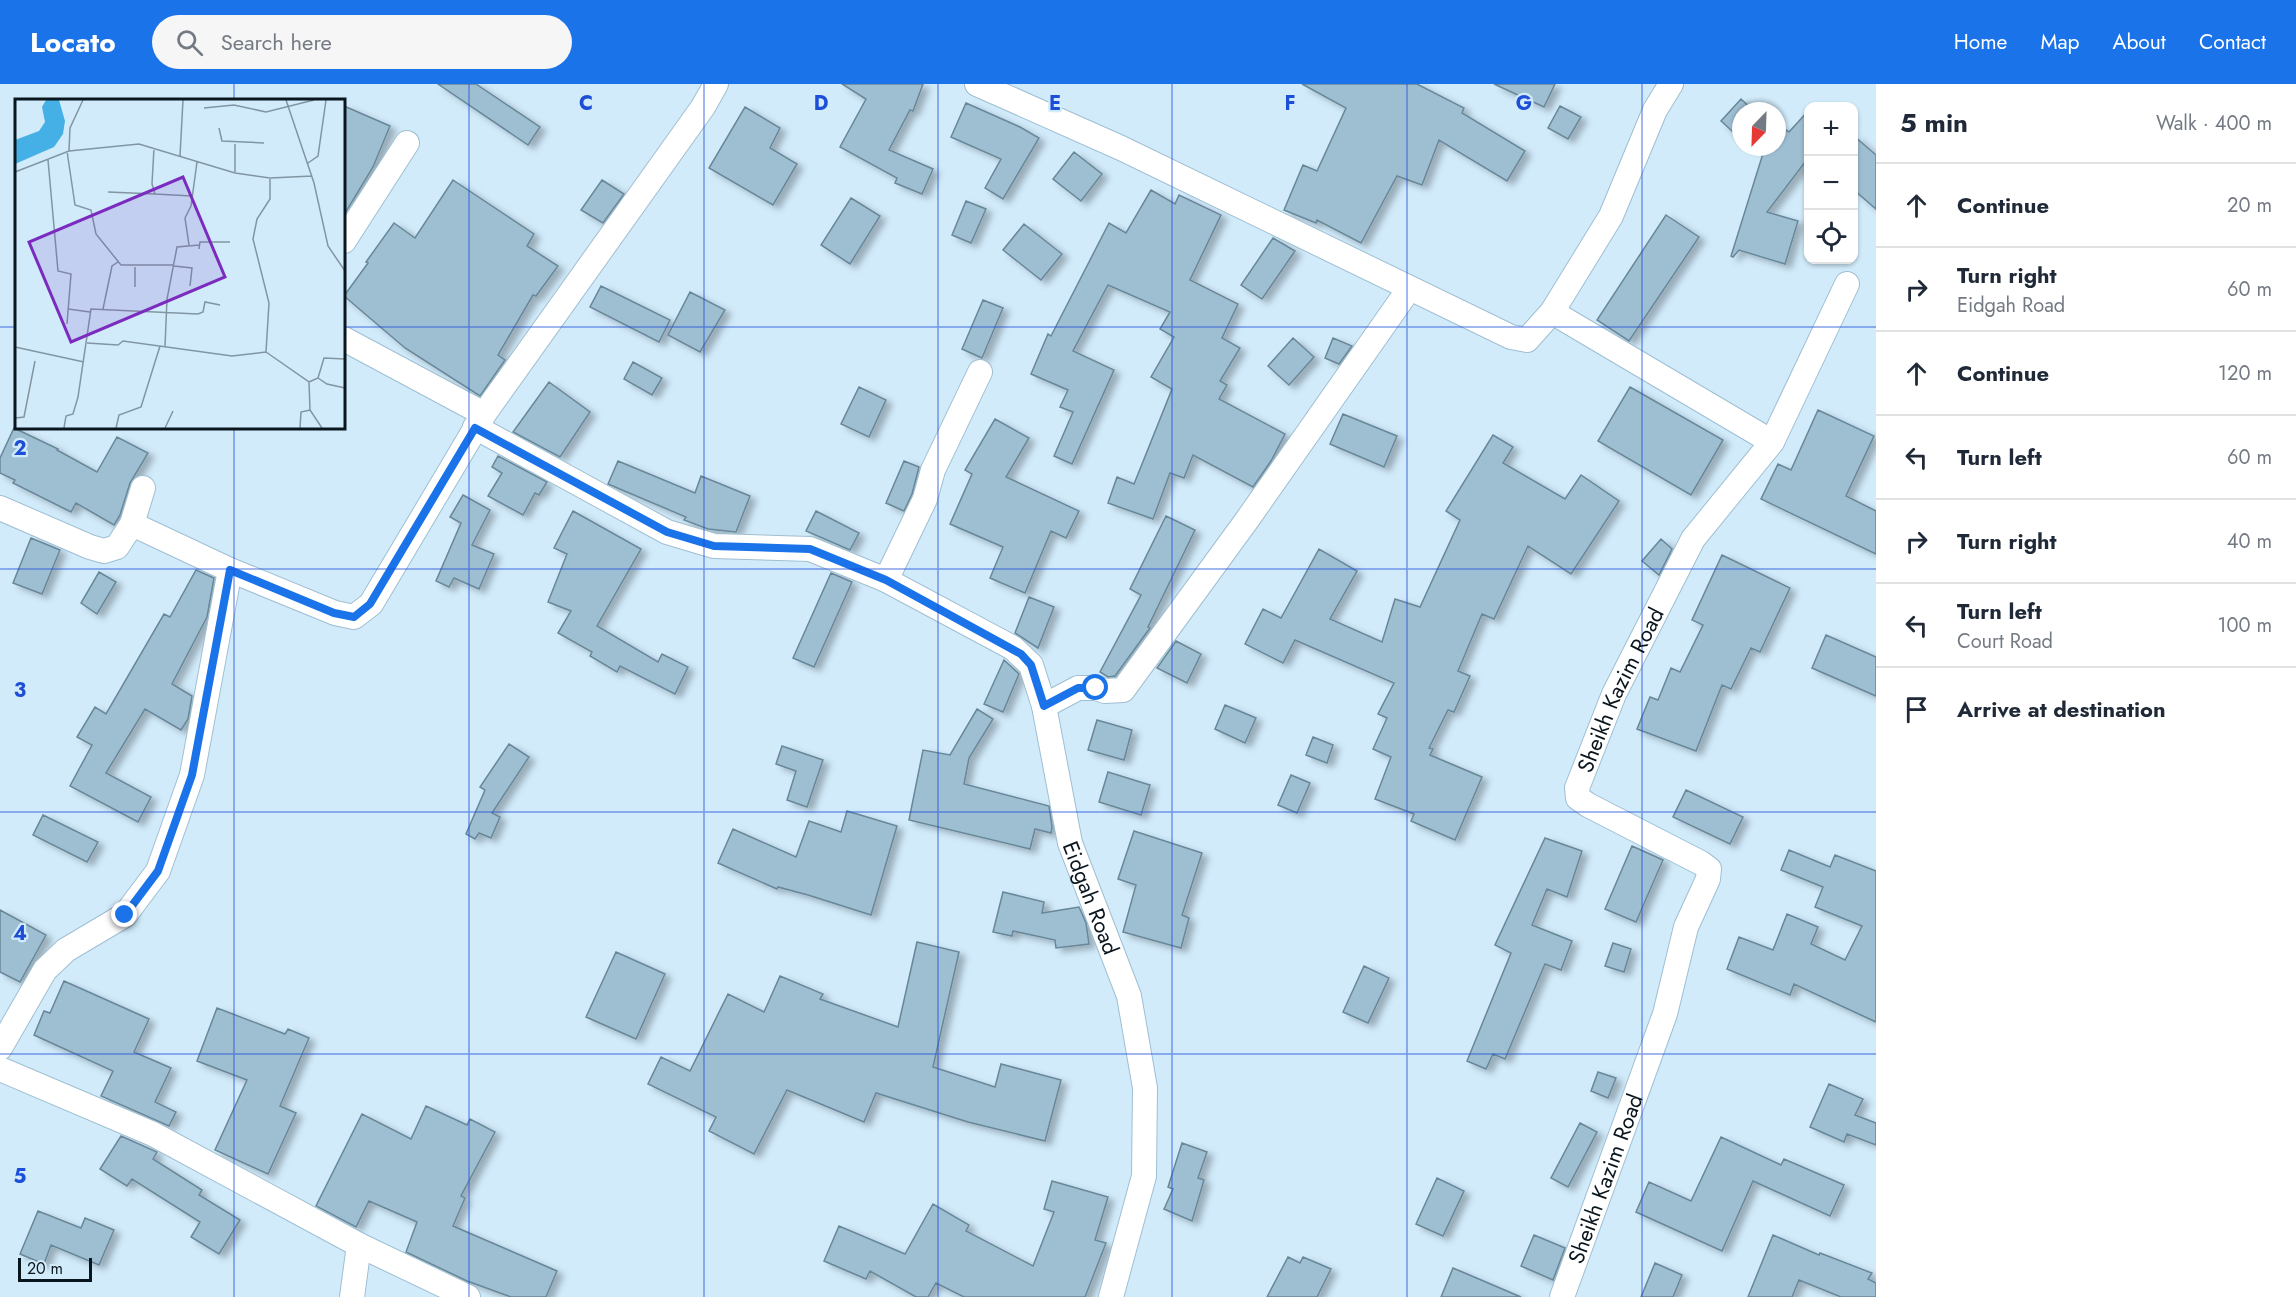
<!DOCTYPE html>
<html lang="en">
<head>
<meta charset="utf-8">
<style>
	:root { --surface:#fff; --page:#f6f6f7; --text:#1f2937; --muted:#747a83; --line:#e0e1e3; --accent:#1a73e8 }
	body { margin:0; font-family:Jost,sans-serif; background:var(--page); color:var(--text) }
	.controls { position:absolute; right:18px; top:18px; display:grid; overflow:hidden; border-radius:12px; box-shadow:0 2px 4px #0004 }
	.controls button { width:54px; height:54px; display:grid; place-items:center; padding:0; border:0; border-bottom:2px solid var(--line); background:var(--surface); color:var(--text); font:30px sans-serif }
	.compass { position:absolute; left:1732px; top:18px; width:54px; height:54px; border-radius:50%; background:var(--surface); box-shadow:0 2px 4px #0004; rotate:203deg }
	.scale { position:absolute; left:18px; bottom:15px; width:74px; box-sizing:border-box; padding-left:6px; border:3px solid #0a161d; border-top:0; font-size:16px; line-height:21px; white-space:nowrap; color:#0a161d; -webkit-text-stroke:4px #d1ebfb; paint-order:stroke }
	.stop { position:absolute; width:18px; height:18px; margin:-14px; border:4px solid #1a73e8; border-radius:50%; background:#fff }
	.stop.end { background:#1a73e8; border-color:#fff; box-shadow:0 2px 6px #0008 }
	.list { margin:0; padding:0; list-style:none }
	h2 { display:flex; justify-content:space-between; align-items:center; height:78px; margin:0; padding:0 24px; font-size:26px }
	h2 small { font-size:20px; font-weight:400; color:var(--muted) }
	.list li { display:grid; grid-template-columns:39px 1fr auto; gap:18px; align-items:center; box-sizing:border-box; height:84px; padding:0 24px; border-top:2px solid var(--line) }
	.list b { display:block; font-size:22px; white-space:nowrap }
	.list p { margin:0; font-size:20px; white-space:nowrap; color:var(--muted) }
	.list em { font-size:20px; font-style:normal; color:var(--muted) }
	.icon { flex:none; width:33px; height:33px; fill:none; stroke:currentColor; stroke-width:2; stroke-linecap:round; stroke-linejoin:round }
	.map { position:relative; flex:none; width:1876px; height:1213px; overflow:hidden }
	header { display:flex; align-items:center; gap:36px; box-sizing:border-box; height:84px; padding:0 30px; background:var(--accent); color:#fff }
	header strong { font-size:28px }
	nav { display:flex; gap:33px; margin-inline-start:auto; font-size:21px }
	.search { width:420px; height:54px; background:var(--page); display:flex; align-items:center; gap:15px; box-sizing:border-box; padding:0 21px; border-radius:33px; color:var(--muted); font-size:22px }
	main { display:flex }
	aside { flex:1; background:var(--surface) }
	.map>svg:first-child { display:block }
	.building { fill:#9ebed2; stroke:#688799; stroke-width:1.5; filter:url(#shadow) }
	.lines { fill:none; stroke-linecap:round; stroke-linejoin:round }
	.street-casing { stroke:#9fbfd2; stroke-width:26 }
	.street { stroke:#fff; stroke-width:24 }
	.route { stroke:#1a73e8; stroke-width:8 }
	.grid { fill:none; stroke:#1d4ed8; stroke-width:1.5; stroke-opacity:0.55 }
	.labels { text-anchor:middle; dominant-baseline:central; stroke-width:4.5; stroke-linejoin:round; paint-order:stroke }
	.street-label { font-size:22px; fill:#0a161d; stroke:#d1ebfb }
	.inset-road { fill:none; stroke:#8196a2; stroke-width:1.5 }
	.view { fill:#7b2cbf; fill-opacity:0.15; stroke:#7b2cbf; stroke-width:3 }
	.inset-edge { fill:none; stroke:#0a161d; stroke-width:3 }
	.grid-label { font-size:20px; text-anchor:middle; font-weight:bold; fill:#1d4ed8; stroke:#d1ebfb; stroke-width:4.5; stroke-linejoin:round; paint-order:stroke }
</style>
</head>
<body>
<header>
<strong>Locato</strong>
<div class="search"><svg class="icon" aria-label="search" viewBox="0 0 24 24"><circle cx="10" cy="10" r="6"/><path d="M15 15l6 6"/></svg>Search here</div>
<nav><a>Home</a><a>Map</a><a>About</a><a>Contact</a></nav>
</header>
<main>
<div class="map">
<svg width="1876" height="1213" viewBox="0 0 1876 1213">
	<defs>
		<filter id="shadow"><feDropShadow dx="6" dy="4" stdDeviation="3" flood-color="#0004"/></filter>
	</defs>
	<rect width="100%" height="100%" fill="#d1ebfb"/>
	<path class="building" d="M438,0H476L540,43L528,61Z
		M842,0H923L913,27L910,26L889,66L933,85L922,110L895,99L897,94L840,63L866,15Z
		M1302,0H1417L1464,24L1462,29L1525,67L1507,97L1439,56L1422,101L1397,92L1361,159L1317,136L1316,139L1284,126L1303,81L1317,87L1346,24Z
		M1494,0H1555L1544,23Z
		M1741,15L1754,27H1741V55L1721,37Z
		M966,19L1020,43L1039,54L1003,115L985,104L1001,75L951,53Z
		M344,22L390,42L373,83L344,131Z
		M1560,22L1581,33L1568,55L1548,44Z
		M745,23L780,44L770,64L797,80L773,121L709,84Z
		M1809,26V73L1767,128L1798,137L1785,180L1739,166L1733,173L1731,172L1765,63H1777V48L1781,42L1789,48Z
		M1854,52L1876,71V125L1854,106Z
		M1074,68L1102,90L1081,117L1053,95Z
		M453,96L534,150L527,162L558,182L536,212L533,211L498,271L505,276L480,312L405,264L344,212L368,179L366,178L394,139L415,154Z
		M602,96L624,110L603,139L581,126Z
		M1151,106L1175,120L1179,111L1221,131L1190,196L1238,220L1222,254L1240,264L1220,297L1227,301L1219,315L1285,350L1271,377L1253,403L1193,371L1184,394L1170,389L1153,435L1108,419L1117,393L1134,400L1172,305L1151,293L1174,253L1160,245L1170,228L1108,201L1073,267L1114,286L1072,380L1054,372L1073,328L1060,323L1068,306L1031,290L1048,250L1051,252L1109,139L1126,149Z
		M851,114L880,132L850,180L821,161Z
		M966,117L986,125L971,159L952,151Z
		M1666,131L1699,153L1629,257L1597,236Z
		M1024,140L1062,170L1041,196L1003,166Z
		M1273,154L1295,167L1262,215L1241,201Z
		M601,202L670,236L659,258L590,223Z
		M690,208L725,226L700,268L668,251Z
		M983,216L1003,224L982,274L962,265Z
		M1293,254L1314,273L1289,301L1268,282Z
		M1333,254L1352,262L1339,280L1325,274Z
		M633,278L662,294L652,311L624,295Z
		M549,298L590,328L560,373L513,348Z
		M859,303L886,316L869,353L841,340Z
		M1630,303L1723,356L1691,411L1598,357Z
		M1818,326L1874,352L1846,412L1876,427V470L1761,415L1778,380L1791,386Z
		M1343,330L1397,352L1384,383L1330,360Z
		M995,335L1029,354L1006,393L1079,427L1066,454L1051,447L1025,509L990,494L1003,463L950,440L972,390L965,386Z
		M14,344L58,365L57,366L97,388L117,353L148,369L130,399L120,431L114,441L76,419L71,428L13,399L15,396L0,389V374Z
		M1493,351L1513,363L1503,379L1565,415L1581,391L1619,417L1571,490L1528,462L1494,535L1482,530L1458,587L1470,592L1454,628L1448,626L1429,664L1433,665L1430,671L1482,693L1455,756L1411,737L1414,730L1375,715L1391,673L1373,665L1387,634L1378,630L1394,599L1295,556L1283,579L1245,560L1263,525L1281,534L1319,465L1357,487L1330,535L1382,558L1395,515L1420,523L1460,436L1446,427Z
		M498,372L547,398L539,411L535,409L523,431L488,412L502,389L492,383Z
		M618,377L695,409L701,392L750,412L736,448L708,445L684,436L686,433L608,400Z
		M904,377L919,383L912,410L904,427L886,419Z
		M463,411L490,426L472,461L494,470L479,505L454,494L449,503L436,497L461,439L450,433Z
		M573,427L641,465L597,542L658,578L662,570L688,583L675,610L620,582L617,588L590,572L592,568L558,549L571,527L548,518L567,470L554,464Z
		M816,427L859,449L850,466L806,447Z
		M1166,432L1195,446L1148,543L1150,544L1115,592L1108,593L1100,588L1141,511L1130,505Z
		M31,454L60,466L42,510L13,499Z
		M1661,455L1672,465L1659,491L1642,477Z
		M1722,471L1790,504L1760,568L1751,564L1731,605L1722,601L1696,667L1637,645L1650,613L1658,616L1671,584L1680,588L1703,541L1692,536Z
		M196,486L214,494L207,533L172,600L192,612L188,635L181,646L145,625L106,689L151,713L138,738L70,702L92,661L77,653L95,623L106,630L164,530L170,533Z
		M99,488L116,498L97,530L81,519Z
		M831,489L852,498L814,583L793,574Z
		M1029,513L1054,523L1038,564L1015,549Z
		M1826,551L1876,573V612L1812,584Z
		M1176,557L1201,570L1187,599L1157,584Z
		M1004,576L1019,590L1003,628L984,620Z
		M1225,621L1256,634L1245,659L1215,645Z
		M977,625L993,635L969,674L964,700L1049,722L1052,743L1051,749L1035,745L1030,765L909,736L923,666L950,671Z
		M1097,636L1132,646L1124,676L1088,666Z
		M1313,653L1333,661L1327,679L1306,671Z
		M509,660L529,673L492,729L500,733L491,754L479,749L475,755L466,750L485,706L480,703Z
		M782,662L823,676L807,723L787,716L796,687L776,680Z
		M1108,688L1150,701L1141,731L1099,718Z
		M1291,691L1310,699L1297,729L1278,721Z
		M1686,706L1743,733L1730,760L1673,733Z
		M847,727L897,742L871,831L808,811L778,803L777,805L718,779L733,745L796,773L809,737L841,748Z
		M43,731L98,758L87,778L33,751Z
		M1134,747L1202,769L1182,831L1189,834L1181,864L1123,848L1136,801L1118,795Z
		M1545,754L1582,767L1567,813L1547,805L1532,841L1572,857L1561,886L1545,880L1505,975L1493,970L1486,985L1467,977L1511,869L1495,861Z
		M1632,762L1663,776L1636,838L1605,825Z
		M1789,766L1830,783L1835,771L1876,787V938L1794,900L1790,911L1727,885L1739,853L1773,866L1787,830L1818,843L1811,860L1845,876L1862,842L1815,823L1823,803L1781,786Z
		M1003,808L1044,818L1042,829L1079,823L1086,839L1089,860L1056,864L1055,856L1013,847L1012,852L993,848Z
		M0,826L46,851L20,898L0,888Z
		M917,858L959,868L933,983L995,1003L1001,980L1061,996L1045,1057L968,1038L876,1009L864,1038L787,1006L754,1070L709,1047L716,1033L648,1000L661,973L690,987L728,910L764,928L780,892L823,910L820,915L898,943Z
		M1613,859L1631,865L1624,888L1605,882Z
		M616,868L665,890L636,955L586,933Z
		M1364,882L1389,894L1368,939L1343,928Z
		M64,897L149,935L134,968L171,984L155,1018L176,1028L169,1042L101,1012L113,987L34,951L44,927L50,929Z
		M217,924L285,950L288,945L309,954L280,1022L296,1029L268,1090L215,1066L247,996L197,977Z
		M1598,988L1616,994L1608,1014L1591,1007Z
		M1829,1000L1863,1015L1855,1031L1876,1039V1061L1847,1050L1844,1058L1810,1043Z
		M426,1022L467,1041L470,1035L495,1048L461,1112L465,1114L453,1142L557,1187L546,1213H511L467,1197L406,1168L417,1138L369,1117L356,1143L316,1122L362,1030L411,1055Z
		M1580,1039L1597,1048L1568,1103L1551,1094Z
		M121,1052L157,1068L153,1075L202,1106L199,1111L240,1136L219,1170L191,1153L200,1138L132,1095L127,1102L100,1085Z
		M1721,1053L1781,1081L1784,1075L1844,1101L1830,1132L1753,1097L1722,1167L1636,1128L1649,1098L1691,1117Z
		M1182,1059L1207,1068L1198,1094L1204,1096L1192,1137L1164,1125L1173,1105L1168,1103Z
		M1437,1094L1464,1107L1443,1152L1416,1140Z
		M1052,1097L1108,1113L1095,1156L1106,1159L1085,1213H964L936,1199L928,1213H916L870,1187L866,1195L824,1177L839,1142L905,1170L933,1120L969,1141L966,1147L1033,1182L1054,1128L1044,1125Z
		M38,1127L81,1144L85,1134L114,1146L99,1181L51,1161L44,1180L20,1170Z
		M1534,1151L1565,1164L1553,1196L1521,1182Z
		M1773,1151L1819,1171L1820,1169L1872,1189L1868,1195L1876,1199V1213H1841L1799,1196L1792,1213H1748Z
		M1288,1173L1300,1179L1303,1173L1331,1185L1317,1213H1267Z
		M1655,1179L1682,1191L1673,1213H1641Z
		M1453,1184L1521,1213H1441Z"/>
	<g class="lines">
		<g class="street-casing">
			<g id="street">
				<path d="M977,0L1121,64L1511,253L1527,256L1552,228L1611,132L1655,26L1671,0"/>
				<path d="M344,157L407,59"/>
				<path d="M1552,228L1772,358"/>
				<path d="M344,255L484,330"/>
				<path id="s1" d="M475,343L667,448L714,462L810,465L886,496L1013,564L1031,581L1044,622L1070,759L1129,912L1145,1004L1144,1092L1111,1213"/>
				<path d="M0,424L90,463L104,467L117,463L132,440L143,404"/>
				<path d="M132,440L230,486L335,529L354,533L371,520L484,330L703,23L716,0"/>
				<path d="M886,496L925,415L933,386L980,288"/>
				<path d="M1044,622L1078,604H1096L1105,607L1123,606L1247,436L1409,205"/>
				<path d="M0,964L45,886L66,866L125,831L158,787L192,691L230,486"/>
				<path d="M0,985L153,1050L359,1161L352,1213"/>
				<path d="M359,1161L468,1213"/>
				<path id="s2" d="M1562,1213L1665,930L1686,843L1708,795L1709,785L1701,779L1588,721L1578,714L1577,704L1614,610L1693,455L1772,358L1847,200"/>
			</g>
		</g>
		<use href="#street" class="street"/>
	</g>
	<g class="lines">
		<path class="route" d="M125,831L158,787L192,691L230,486L334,529L354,533L370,520L475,344L667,448L714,462L810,465L886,496L1021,570L1031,581L1044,622L1078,604H1096"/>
	</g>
	<path class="grid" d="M234,0V16M469,0V1213M704,0V1213M938,0V1213M1172,0V1213M1407,0V1213M1642,0V1213M0,243H16M344,243H1876M234,344V1213M0,485H1876M0,728H1876M0,970H1876"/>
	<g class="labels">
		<g class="street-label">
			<text stroke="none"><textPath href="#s2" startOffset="720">Sheikh Kazim Road</textPath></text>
			<text stroke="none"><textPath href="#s1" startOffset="856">Eidgah Road</textPath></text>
			<text stroke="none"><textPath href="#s2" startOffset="126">Sheikh Kazim Road</textPath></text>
		</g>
	</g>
	<g transform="translate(15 15)">
		<rect width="330" height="330" fill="#d1ebfb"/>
		<path d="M31,1H44L50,22L48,35L39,48L0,65V41L24,32L30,23L27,8Z" fill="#45b0e6"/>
		<path class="inset-road" d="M271,1L299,84L313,147L330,172M189,9L219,6L251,13L299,1M204,29L207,42L249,44M139,49L137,85L140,95L177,97M52,52L60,106L76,111L81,135L106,166H159M54,52L55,29L68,1M165,57L168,1M33,61L43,172L56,175L52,225M293,64L303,57L311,1M0,73L54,52L124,45L220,74L255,79L297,77M220,73V45M255,80V100L242,120L238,140L254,204L251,253L294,283L295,311L307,329M93,93L140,95M174,146L170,119L176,107L182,63M184,150L185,143H215M159,167L177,169L175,187M120,188V168M53,210L75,213M88,210L97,167L103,163M72,244L103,246L108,242L217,257L251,253M150,247L152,200L162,148L184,146M0,248L69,263M303,279L312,285L330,289M294,283L303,279L309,259L330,260M0,319L9,318L20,262M49,329L51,317L58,315L63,298L76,210L183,215L188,213L190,203L205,206M101,329L104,316L126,308L145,247M150,329L158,312M285,329L286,313L295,311"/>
		<path class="view" d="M168,78L210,178L56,243L14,143Z"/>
		<rect width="330" height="330" class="inset-edge"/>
	</g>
	<g class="grid-label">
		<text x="586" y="26">C</text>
		<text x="821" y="26">D</text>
		<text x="1055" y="26">E</text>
		<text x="1290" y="26">F</text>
		<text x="1524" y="26">G</text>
		<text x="20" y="371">2</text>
		<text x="20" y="613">3</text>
		<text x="20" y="856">4</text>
		<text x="20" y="1099">5</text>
	</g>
</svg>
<div class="controls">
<button>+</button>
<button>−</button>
<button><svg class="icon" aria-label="locate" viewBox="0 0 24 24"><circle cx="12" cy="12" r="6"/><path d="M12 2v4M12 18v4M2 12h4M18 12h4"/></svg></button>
</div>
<svg class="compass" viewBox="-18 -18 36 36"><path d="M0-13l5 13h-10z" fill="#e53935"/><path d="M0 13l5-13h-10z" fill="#747a83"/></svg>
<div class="scale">20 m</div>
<div class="stop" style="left:1096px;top:604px"></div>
<div class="stop end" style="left:125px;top:831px"></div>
</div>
<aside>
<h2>5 min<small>Walk · 400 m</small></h2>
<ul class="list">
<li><svg class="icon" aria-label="ahead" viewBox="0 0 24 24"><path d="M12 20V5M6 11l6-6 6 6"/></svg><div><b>Continue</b></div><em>20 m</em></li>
<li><svg class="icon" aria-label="right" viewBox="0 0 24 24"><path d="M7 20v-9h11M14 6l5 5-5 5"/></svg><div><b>Turn right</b><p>Eidgah Road</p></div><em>60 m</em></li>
<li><svg class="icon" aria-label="ahead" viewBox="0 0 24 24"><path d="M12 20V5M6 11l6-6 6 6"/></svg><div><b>Continue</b></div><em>120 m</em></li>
<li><svg class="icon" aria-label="left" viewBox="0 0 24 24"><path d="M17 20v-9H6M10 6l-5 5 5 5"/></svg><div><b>Turn left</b></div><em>60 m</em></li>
<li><svg class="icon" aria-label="right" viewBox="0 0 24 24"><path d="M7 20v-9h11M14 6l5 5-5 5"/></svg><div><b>Turn right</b></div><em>40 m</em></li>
<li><svg class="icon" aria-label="left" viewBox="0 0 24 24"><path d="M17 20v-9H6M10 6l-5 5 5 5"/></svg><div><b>Turn left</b><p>Court Road</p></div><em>100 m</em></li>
<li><svg class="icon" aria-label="arrive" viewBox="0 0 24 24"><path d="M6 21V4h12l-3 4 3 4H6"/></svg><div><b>Arrive at destination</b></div></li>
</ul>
</aside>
</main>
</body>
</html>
